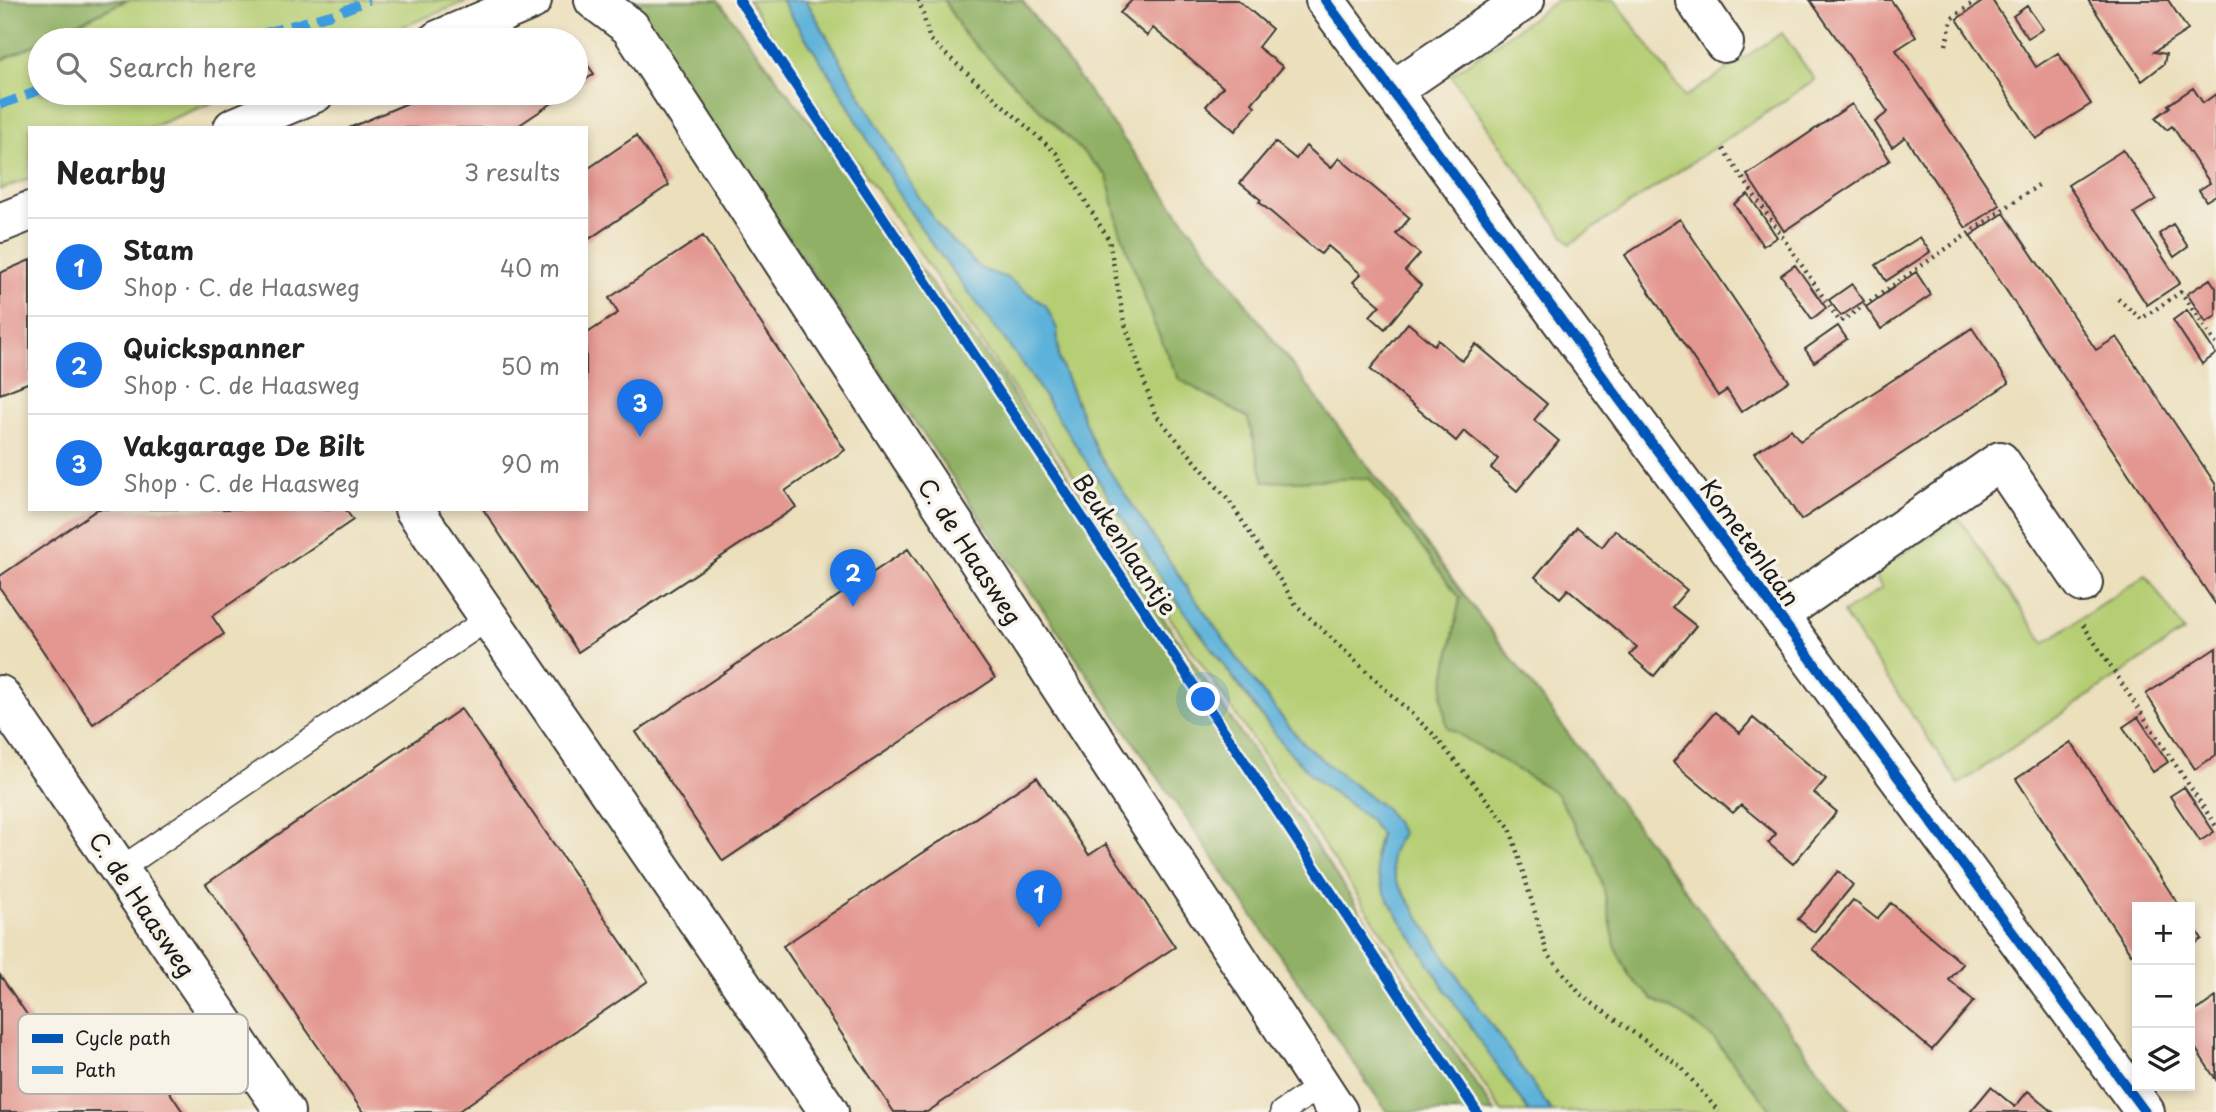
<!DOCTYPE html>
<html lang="en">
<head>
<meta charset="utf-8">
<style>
	:root { --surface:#fff; --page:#f6f6f6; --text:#222; --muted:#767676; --line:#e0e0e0; --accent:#1a73e8 }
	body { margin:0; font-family:"Playpen Sans",sans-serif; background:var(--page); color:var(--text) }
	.controls { position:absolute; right:21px; bottom:21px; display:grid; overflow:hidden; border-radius:0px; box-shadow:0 4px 10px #0003 }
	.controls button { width:63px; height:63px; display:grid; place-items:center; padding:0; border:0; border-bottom:2px solid var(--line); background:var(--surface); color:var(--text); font:35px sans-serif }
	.you { position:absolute; left:1204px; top:700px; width:24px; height:24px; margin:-18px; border:5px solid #fff; border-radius:50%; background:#1a73e8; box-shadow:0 0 0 10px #1a73e833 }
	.badge { display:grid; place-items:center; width:46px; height:46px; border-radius:50%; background:var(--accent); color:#fff; font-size:23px; font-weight:700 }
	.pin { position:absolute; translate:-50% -58px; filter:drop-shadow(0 2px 4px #0008) }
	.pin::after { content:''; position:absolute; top:37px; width:24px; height:21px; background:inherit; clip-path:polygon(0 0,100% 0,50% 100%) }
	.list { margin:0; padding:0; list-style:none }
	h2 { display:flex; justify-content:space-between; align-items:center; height:91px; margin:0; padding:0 28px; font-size:30px }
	h2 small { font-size:23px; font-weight:400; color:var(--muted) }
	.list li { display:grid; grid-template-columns:46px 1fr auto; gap:21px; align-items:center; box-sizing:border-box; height:98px; padding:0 28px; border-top:2px solid var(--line) }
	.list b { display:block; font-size:26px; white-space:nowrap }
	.list p { margin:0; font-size:23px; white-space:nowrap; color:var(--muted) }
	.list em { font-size:23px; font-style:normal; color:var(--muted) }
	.icon { flex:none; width:38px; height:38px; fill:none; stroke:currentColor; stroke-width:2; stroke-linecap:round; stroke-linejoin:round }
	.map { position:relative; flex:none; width:2216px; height:1112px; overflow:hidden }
	.search { position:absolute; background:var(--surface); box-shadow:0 4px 10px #0003; left:28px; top:28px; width:560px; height:77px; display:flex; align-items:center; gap:18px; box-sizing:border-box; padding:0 24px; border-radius:38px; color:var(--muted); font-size:26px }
	.panel { position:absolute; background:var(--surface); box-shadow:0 4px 10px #0003; left:28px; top:126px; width:560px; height:385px; border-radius:0px }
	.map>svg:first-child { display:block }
	.green { fill:#b5ce73; stroke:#687548; stroke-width:2 }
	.forest { fill:#90b165; stroke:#566640; stroke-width:2 }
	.water { fill:#5db2da; stroke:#3c677b; stroke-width:2 }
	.building { fill:#e39790 }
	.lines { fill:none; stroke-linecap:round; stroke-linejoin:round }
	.service-casing { stroke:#3b3934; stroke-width:26 }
	.minor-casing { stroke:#3b3934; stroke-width:42 }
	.path { stroke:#3b3934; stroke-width:4.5; stroke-dasharray:2 5; stroke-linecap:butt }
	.service { stroke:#fff; stroke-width:23 }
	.minor { stroke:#fff; stroke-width:38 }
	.quiet { stroke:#3c9bdf; stroke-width:9; stroke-dasharray:18 9; stroke-linecap:butt }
	.cycleway-casing { stroke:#f7f3e8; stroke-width:15 }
	.cycleway { stroke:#0057b8; stroke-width:10 }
	.labels { text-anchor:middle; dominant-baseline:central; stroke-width:7; stroke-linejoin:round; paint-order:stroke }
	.street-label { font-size:24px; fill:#1c1c1c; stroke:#f7f3e8 }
	.key { fill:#f7f3e8; stroke:#b5b2ab; stroke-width:2 }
	.key-label { font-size:19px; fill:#1c1c1c }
</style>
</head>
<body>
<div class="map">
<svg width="2216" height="1112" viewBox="0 0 2216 1112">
	<rect width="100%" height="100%" fill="#f7f3e8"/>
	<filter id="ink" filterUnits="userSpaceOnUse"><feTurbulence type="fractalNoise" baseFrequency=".0143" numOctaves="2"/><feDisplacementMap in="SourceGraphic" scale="14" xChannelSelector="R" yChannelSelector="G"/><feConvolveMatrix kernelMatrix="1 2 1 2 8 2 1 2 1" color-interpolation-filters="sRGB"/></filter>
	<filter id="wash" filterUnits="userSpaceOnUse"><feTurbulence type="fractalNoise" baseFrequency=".00686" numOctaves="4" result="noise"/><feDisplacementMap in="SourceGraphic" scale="28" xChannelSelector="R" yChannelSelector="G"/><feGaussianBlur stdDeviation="1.57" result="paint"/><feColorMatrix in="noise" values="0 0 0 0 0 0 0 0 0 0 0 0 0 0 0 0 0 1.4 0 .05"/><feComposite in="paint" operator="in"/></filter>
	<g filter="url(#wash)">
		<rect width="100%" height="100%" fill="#ebdfbc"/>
		<path class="green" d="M127,0H470L369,40H44Z
			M748,0H781L839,89L902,200L932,244L1026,368L1171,593L1256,710L1314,778L1369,819L1380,834L1374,855L1380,880L1396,911L1449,995L1529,1112H1502L1303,814L1078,482L821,110Z
			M806,0H944L964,34L1107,176L1118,224L1155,326L1179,379L1248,418L1264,482L1369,478L1460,598L1442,696L1447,727L1556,793L1593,855L1604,890L1616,949L1652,999L1683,1015L1714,1039L1768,1106L1771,1112H1552L1462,983L1396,881C1388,858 1389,854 1402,833L1386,809L1332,768L1301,741L1260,690L1188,589L1097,452L1059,359L1057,329L1007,278L981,269L942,231L915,191Z
			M1558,0H1615L1685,97L1782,33L1815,80L1570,244L1451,75Z
			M40,42V93H236L149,128H30V178L0,190V61Z
			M1958,517L2044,643L2146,575L2184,631L1959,784L1843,613L1882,588L1873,574Z"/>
		<path class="forest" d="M0,0H127L40,40V42L0,61Z
			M626,0H718L998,372L1495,1112H1387Z
			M944,0H1022L1135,155L1851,1112H1771L1768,1106L1714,1039L1683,1015L1652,999L1629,976L1616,949L1604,890L1593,855L1556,793L1447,727L1442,696L1460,598L1369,478L1264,482L1248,418L1179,379L1155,326L1118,224L1107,176L964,34Z"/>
		<path class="water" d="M781,0H806L915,191L942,231L981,269L1007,278L1046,306L1057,329L1059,359L1097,452L1188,589L1260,690L1301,741L1332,768L1386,809L1402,833C1389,854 1388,858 1396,881L1462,983L1552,1112H1529C1492,1059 1455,1006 1421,951C1407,929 1389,906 1380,881C1373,864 1376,851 1380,834L1369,819L1314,778L1284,746L1171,593L1026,368L932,244L902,200L839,89Z"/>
		<g id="blocks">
			<path class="building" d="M1132,0H1238L1272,29L1258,47L1283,67L1252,103L1255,107L1235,131L1206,106L1223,87L1153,28L1147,36L1120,13Z
				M1810,0H1891L1916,37L1896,50L2000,205L1966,228L1905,137L1892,147L1875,122L1888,112Z
				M1985,0H1992L2036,67L2058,53L2091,104L2036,139L1957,19Z
				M2088,0H2168L2188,30L2154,52L2166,54L2164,64L2142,81Z
				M2027,6L2043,29L2028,38L2013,16Z
				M576,52L582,57L594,74L576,86Z
				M2193,88L2203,103L2216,94V195L2206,201L2199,190L2210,183L2172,126L2167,130L2155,118L2170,107L2168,105Z
				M431,93H567L515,128H349Z
				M1852,104L1890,160L1784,231L1747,175Z
				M636,136L669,185L586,241V170Z
				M1275,142L1296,159L1306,146L1331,168L1339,158L1410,218L1396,234L1420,254L1405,271L1421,285L1385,329L1370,316L1380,305L1353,282L1361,274L1328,246L1321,254L1319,253L1259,202L1261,200L1240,183Z
				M2123,150L2156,199L2134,213L2180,283L2147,305L2068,185Z
				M1748,194L1777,237L1763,246L1734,204Z
				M2004,213L2096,350L2117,337L2216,485V605L1970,236Z
				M1680,219L1789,381L1741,412L1727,390L1718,396L1625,255Z
				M2173,224L2188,247L2174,257L2159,234Z
				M703,236L845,450L785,491L796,507L578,652L483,509H586V334L618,313L609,298Z
				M1920,237L1930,252L1886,281L1876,265Z
				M30,260V382L0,394V273Z
				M1795,265L1826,308L1812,319L1781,275Z
				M1916,272L1931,295L1881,329L1866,307Z
				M2210,279L2216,288V316L2206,322L2187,294Z
				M1852,284L1864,301L1841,316L1829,300Z
				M2187,310L2216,354L2202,364L2173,320Z
				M1408,323L1434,345L1438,340L1462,361L1476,344L1547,404L1534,420L1559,441L1517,491L1491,468L1498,459L1464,431L1456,441L1370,369Z
				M1838,326L1847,339L1814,362L1805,349Z
				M1972,328L2009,383L1801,520L1767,468L1766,469L1754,453L1791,429L1800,441Z
				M98,509H345L353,520L212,616L224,634L93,724L0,588V576Z
				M1577,527L1602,547L1615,530L1687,590L1672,607L1696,626L1654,676L1630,655L1637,647L1626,638L1568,589L1560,598L1535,577Z
				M908,549L995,678L723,861L636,732Z
				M2216,648V755L2195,769L2146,694Z
				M461,709L648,981L457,1112H363L206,884Z
				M1715,712L1740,733L1753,718L1826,779L1814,793L1837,812L1793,864L1768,843L1776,834L1741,805L1733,813L1673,762Z
				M2138,717L2168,762L2153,772L2123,727Z
				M2071,742L2180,907H2137V950L2131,954L2016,779Z
				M1037,777L1089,855L1106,844L1175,947L927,1112H894L783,946Z
				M2184,787L2214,832L2200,841L2170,796Z
				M1838,871L1853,885L1814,932L1798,919Z
				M1853,900L1877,919L1891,903L1963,964L1949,980L1974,1001L1932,1050L1812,949Z
				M2190,920L2202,939L2190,947Z
				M0,975L62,1066L123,1023L183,1112H0Z
				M2216,997V1080L2190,1040V1015Z
				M1991,1087L2015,1107L2028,1091L2053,1112H1970Z"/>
		</g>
	</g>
	<g filter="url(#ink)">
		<use href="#blocks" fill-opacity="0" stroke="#3b3934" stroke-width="2"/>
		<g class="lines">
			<g class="service-casing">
				<path id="service" d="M119,870L489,618
					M1282,1112L1320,1086"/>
			</g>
			<g class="minor-casing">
				<path id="minor" d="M594,0L630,27L1338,1112
					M1325,0L2145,1112
					M1695,0L1724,43
					M438,40L532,0
					M1393,90L1525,0
					M233,128L315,93
					M0,223L30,211
					M414,509L829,1112
					M1779,615L2000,461L2083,583
					M0,695L285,1112"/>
			</g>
			<path class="path" d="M919,0L930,40L1056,153L1109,240L1124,321L1155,414L1230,502L1296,605L1432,733L1510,828L1547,953L1581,995L1680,1066L1719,1112
				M1946,45L1952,18L1977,0
				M1723,149L1840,322L2040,184
				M2118,299L2141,319L2181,292L2216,344
				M2083,625L2216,826"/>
			<use href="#service" class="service"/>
			<use href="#minor" class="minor"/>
			<path class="quiet" d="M238,40L340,12L369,0
				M135,93L140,95L144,93
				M0,105L40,90"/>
			<g class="cycleway-casing">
				<path id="cycleway" d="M739,0L1477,1112
					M1325,0L2145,1112"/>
			</g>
			<use href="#cycleway" class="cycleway"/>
		</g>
	</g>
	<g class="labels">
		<g class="street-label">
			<text transform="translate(1751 542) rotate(54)">Kometenlaan</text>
			<text transform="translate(1126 544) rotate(56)">Beukenlaantje</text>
			<text transform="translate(971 551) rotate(57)">C. de Haasweg</text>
			<text transform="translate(143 904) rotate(56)">C. de Haasweg</text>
		</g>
	</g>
	<rect x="18" y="1014" width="230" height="80" rx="10" class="key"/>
	<rect x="32" y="1034" width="31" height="9" fill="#0057b8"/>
	<rect x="32" y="1066" width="31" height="8" fill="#3c9bdf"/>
	<g class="key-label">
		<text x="75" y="1045">Cycle path</text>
		<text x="75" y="1077">Path</text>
	</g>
</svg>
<div class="controls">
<button>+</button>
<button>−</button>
<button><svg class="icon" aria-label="layers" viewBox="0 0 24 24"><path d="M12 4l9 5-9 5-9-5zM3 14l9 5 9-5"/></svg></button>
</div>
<div class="you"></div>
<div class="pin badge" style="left:1039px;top:928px">1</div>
<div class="pin badge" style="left:853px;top:607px">2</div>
<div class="pin badge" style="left:640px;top:437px">3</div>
<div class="search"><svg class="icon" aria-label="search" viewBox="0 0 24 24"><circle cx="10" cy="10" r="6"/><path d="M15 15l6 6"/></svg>Search here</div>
<section class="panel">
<h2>Nearby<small>3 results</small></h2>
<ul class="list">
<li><span class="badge">1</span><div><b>Stam</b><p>Shop · C. de Haasweg</p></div><em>40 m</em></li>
<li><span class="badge">2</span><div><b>Quickspanner</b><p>Shop · C. de Haasweg</p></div><em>50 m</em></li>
<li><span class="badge">3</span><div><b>Vakgarage De Bilt</b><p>Shop · C. de Haasweg</p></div><em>90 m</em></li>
</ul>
</section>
</div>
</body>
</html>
